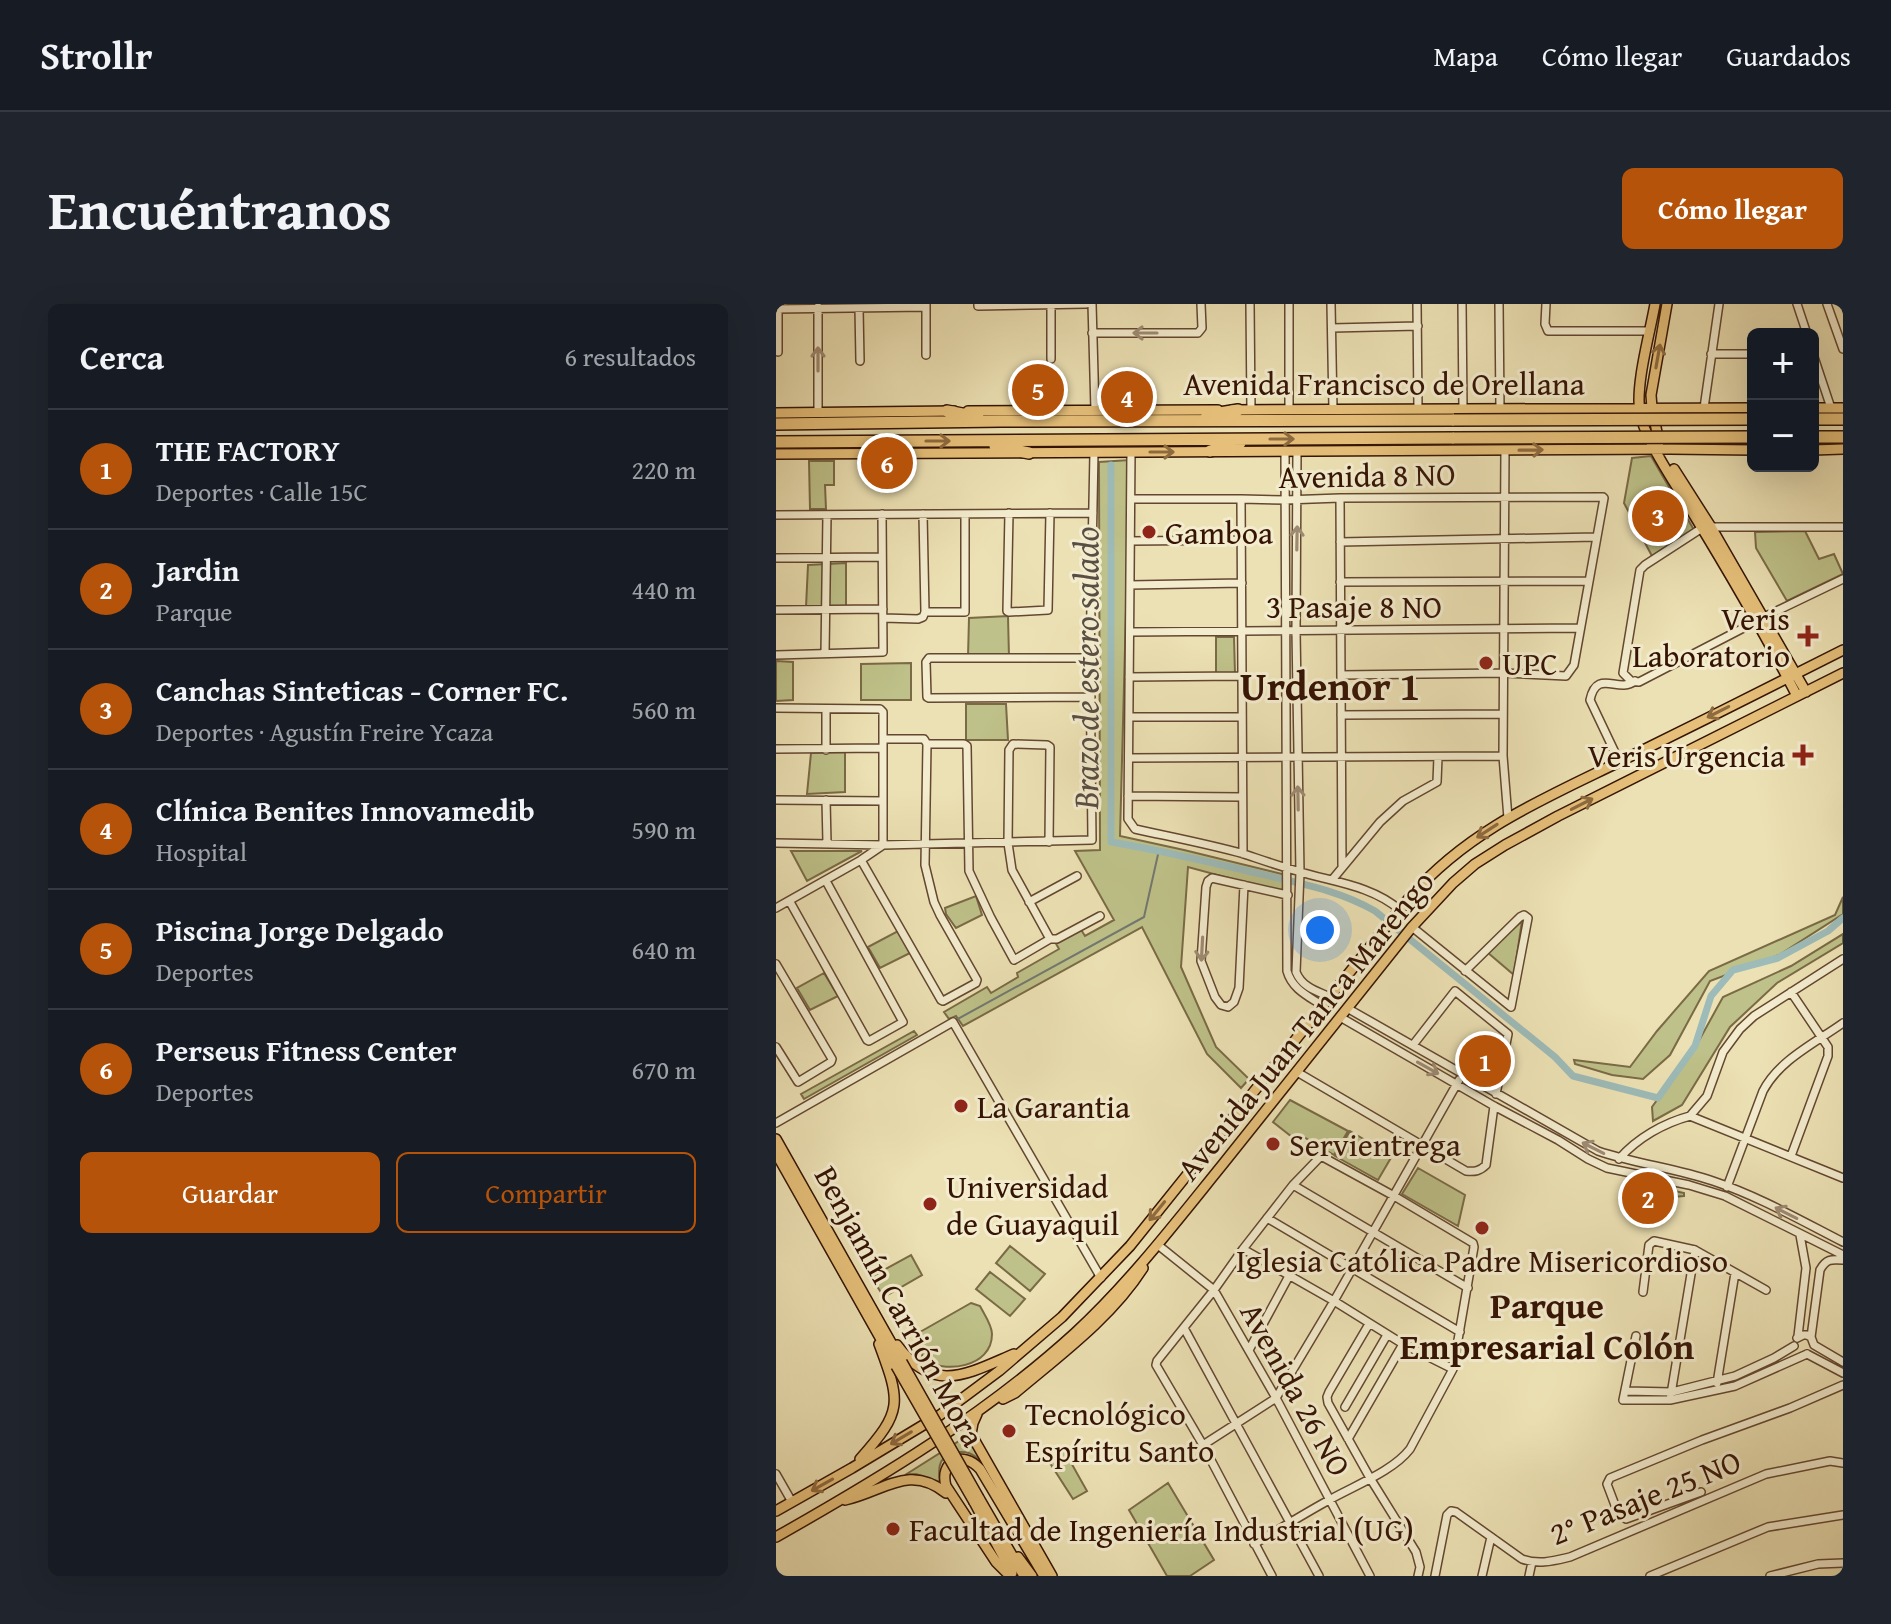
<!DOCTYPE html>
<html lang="es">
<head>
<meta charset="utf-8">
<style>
	:root { --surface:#171b24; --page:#20242c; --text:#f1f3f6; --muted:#9ea1a6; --line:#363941; --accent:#b45309 }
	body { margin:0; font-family:"Gentium Book Plus",serif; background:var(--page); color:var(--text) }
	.controls { position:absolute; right:24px; top:24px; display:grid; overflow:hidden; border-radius:12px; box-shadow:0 8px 32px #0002 }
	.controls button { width:72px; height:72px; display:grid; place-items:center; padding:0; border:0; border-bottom:2px solid var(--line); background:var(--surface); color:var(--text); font:40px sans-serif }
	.you { position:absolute; left:544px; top:626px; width:28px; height:28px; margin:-20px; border:6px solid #fff; border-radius:50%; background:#1a73e8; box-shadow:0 0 0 12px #1a73e833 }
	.badge { display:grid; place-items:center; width:52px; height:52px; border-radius:50%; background:var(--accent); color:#fff; font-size:26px; font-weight:700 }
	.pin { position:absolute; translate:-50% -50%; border:4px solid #fff; box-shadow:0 2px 8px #0006 }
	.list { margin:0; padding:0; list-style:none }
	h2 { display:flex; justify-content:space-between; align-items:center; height:104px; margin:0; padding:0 32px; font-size:34px }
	h2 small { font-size:26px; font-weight:400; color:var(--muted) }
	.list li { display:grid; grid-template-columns:52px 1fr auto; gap:24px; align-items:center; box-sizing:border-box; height:120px; padding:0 32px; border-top:2px solid var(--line) }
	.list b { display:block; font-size:30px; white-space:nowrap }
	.list p { margin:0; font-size:26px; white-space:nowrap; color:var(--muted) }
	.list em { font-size:26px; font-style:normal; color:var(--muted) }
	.actions { display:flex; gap:16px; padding:24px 32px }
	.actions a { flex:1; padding:18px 0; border:2px solid var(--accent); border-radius:12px; text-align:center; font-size:28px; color:var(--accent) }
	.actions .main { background:var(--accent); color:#fff }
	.map { position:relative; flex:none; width:1067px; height:1272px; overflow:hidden; border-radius:12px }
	header { display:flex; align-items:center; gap:48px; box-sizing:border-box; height:112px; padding:0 40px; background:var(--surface); border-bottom:2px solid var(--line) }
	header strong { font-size:38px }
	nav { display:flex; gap:44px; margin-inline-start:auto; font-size:28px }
	.intro { display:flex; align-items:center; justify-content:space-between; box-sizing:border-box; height:192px; padding:0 48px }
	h1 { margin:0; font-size:56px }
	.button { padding:20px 36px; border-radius:12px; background:var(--accent); color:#fff; font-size:28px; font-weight:700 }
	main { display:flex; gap:48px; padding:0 48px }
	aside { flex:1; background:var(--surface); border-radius:12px; box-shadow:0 8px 32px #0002 }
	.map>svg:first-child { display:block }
	.green { fill:#bec189; stroke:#7a6a46; stroke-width:2 }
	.water { fill:#9dbbb8; stroke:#737870; stroke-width:2 }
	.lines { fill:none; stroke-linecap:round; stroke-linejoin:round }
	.stream { stroke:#737870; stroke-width:2 }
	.canal { stroke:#9dbbb8; stroke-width:7 }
	.minor-casing { stroke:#634730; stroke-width:10 }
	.major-casing { stroke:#351404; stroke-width:12 }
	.highway-casing { stroke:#351404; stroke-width:14 }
	.minor { stroke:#f3ecce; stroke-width:7 }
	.major { stroke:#e6c07a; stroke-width:9 }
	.highway { stroke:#e6c07a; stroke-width:11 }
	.major-bridge-casing { stroke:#351404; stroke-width:12; stroke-linecap:butt }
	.highway-bridge-casing { stroke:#351404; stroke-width:14; stroke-linecap:butt }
	.major-bridge { stroke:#e6c07a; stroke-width:9 }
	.highway-bridge { stroke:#e6c07a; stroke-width:11 }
	.oneway { stroke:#9e8b73 }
	.oneway2 { stroke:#8e6a3f }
	.poi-dot { fill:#8f2418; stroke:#f3ecce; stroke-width:3 }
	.labels { text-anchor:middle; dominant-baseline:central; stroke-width:6; stroke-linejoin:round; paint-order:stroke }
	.street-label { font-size:32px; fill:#351404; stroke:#f3ecce }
	.poi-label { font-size:32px; fill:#351404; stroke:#f3ecce; text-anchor:start }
	.water-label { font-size:34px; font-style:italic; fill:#594e43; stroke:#f3ecce }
	.quarter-label { font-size:36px; font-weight:bold; fill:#351404; stroke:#f3ecce }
	.district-label { font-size:40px; font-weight:bold; fill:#351404; stroke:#f3ecce }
</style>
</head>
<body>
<header>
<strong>Strollr</strong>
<nav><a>Mapa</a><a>Cómo llegar</a><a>Guardados</a></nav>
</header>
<div class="intro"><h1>Encuéntranos</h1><a class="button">Cómo llegar</a></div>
<main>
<aside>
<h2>Cerca<small>6 resultados</small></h2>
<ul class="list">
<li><span class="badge">1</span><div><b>THE FACTORY</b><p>Deportes · Calle 15C</p></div><em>220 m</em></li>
<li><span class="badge">2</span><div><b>Jardin</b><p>Parque</p></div><em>440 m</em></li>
<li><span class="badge">3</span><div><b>Canchas Sinteticas - Corner FC.</b><p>Deportes · Agustín Freire Ycaza</p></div><em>560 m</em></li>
<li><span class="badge">4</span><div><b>Clínica Benites Innovamedib</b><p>Hospital</p></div><em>590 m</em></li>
<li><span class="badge">5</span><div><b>Piscina Jorge Delgado</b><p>Deportes</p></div><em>640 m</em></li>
<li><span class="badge">6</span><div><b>Perseus Fitness Center</b><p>Deportes</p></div><em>670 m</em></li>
</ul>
<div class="actions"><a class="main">Guardar</a><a>Compartir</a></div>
</aside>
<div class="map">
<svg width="1067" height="1272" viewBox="0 0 1067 1272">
	<rect width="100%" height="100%" fill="#ece1b4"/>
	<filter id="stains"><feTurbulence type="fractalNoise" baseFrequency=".0025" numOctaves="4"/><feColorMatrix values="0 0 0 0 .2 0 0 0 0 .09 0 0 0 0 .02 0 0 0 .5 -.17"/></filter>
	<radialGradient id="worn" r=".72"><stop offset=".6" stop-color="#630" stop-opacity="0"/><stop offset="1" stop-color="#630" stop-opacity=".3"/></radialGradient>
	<path class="green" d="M875,152L918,226L876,252L848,199L856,154Z
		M354,156L344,532L408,546L510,571L508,589L412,563L405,663L440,743L473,775L465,784L431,750L366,623L187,722L180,712L173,715L168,708L211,683L215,689L242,673L241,669L283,645L279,638L304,624L309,632L338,616L299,547L324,546L323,158Z
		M33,157H58V181H49L50,205H34Z
		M1029,227L1043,255L1058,250L1067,270L1011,297L980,244L979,228Z
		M70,259V302L30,303L32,261Z
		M232,312L233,353H192L193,314Z
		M440,333H458L459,370H440Z
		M0,357L17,358V396L0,397Z
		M135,359V396H85V360Z
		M190,400H230L232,436H190Z
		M69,448V488L31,490L35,449Z
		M15,547H86L31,577Z
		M200,592L206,611L180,624L170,610L169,604Z
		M1067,593V610L1003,651L934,677L894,751L867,775L836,771L799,760L798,756L854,763L881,727L933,667L1059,611Z
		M746,617L738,671L711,648Z
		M122,627L134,649L104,664L92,643Z
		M1067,630V639L1001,679L954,723L906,801L877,817L876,803L920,742L947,693L1015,662Z
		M48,669L62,692L34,706L21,684Z
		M138,727L141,731L28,795L25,790Z
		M514,796L572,827L558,851L526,832L521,837L497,818Z
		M574,827L616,852L602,876L559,852Z
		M642,864L689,891L682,922L626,890Z
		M854,877L908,889V892C891,893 879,901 865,910L854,903L850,881Z
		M234,942L269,970L254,987L220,959Z
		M135,951L146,971L108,993L95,973Z
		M214,968L249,995L234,1012L200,985Z
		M195,999L204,1002C208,1010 216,1021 216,1030C216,1064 168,1070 146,1055L147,1033L144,1028Z
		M191,1132L208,1163C206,1160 203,1155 200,1153C190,1145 171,1147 165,1158C162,1164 163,1172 164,1178L140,1170L129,1171Z
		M288,1146L292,1154L281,1161L293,1155L311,1187L297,1195L272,1156Z
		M392,1179L438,1256L414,1272H391L353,1206Z"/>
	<path class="water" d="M236,76L287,77L288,95H237Z"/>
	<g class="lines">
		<path class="stream" d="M178,717L368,613L383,546"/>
		<path class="canal" d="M335,161V538C384,546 432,558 481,569C522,579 563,586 599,607L779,753L797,772L882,794L919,742L935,692L957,666L1002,654L1052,627L1067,614"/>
		<g class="minor-casing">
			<path id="minor" d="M202,0V2L310,0
				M316,0L319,106
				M474,0L475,106
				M513,0V105
				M555,0L557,105
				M641,0L642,105
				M686,0L687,105
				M723,0L724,105
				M770,0L769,20L772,27H874
				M1021,0L1031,30
				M1051,0L1067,45
				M150,1V51
				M42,3V109
				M83,4L84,57
				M0,5L150,3
				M556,24L642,22
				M316,29H422L426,24L425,0
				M2,48V5
				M935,50H977
				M1037,50L1055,104
				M275,55V1
				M928,104L943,0
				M729,146L727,452L732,514
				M509,147L511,667C516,685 532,692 547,702
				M521,147L520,327L524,568L520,668C526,683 540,687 554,693
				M355,148L352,515L359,525C395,533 432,540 468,550C486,556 503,562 521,567C556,578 595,581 624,606
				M564,194L566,561
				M355,195H465L509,196L564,194L827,193L828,194L798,361L790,372L727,369L565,371
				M465,195L467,550
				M233,209L231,307L233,308L272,306L274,209
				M147,210L149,308
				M0,211L317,209
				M935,223H1067
				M926,224L869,261L864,266L847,369L855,377L863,378L981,317
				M355,237L465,236
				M564,238L820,233
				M0,254L106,253
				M564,278L812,277
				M354,281L466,279
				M0,306L107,305
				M149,308H189V210
				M988,313L1067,275
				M107,314L142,315L147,313L149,308
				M354,328L803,324
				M49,349L51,211
				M0,351L107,348L106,210
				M314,354H153L150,358L151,393L153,394L315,393
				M353,373L466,372
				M0,404L104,405L107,408V541L85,556L0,604
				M50,405V446
				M565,411L727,410
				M353,413H466
				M107,435H148L151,440H188L191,442L193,567L215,614L238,656L274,635H281L324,612
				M0,445L107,444
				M353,454L727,452
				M843,457L814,396C821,364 842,390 859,377
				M352,492L466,493
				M0,496L107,497
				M50,496L51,539
				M273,538L274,443L271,441L237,440L233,446L232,539L236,566L274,635
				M0,539L107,541L316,536L314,354L318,148
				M85,556L165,696L167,697L200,679L201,676L164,611L158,598L149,561L151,440
				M556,576L604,518L627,497L661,478L662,453
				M468,581L463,684L458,698L452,703L445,701L439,693L425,657L430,583L432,577L436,574L511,591H512
				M14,598L91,736L93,737L127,718L50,577
				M253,598L301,572
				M636,623L735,703L752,614L748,611L744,613L689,667
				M0,660L56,755L55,758L22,778L0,743
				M1015,688L1052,743V752L1015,852
				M571,704L822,847C860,860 899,864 937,877C982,892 1024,916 1067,938
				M564,713L718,802L782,836L812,855L831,864L913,881L949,892L1067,951
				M637,741L679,687L732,730L720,790
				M521,768L690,867C699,868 704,867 710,861L718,802
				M914,812L931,792L947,748L964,725L978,712L1067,655
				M0,819L177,718L325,974
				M843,855C861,834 888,819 914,812L1067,874
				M517,881L692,984
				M951,883L987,787C1003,756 1039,739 1067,719
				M491,914L684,1028
				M382,941L438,986L500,1094L594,1272
				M467,945L558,997L627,1040L677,1065
				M919,946L990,986
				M867,988L873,941L878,937L919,946L894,1096
				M593,1020L553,1088L551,1093L552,1099L594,1174L640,1248L644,1263L642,1272
				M408,1024L543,1272
				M860,1032L847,1096H894L959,1082L1031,1050
				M1022,1032L1030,964L1024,931
				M1035,1033L1044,966C1050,955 1055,955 1067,956
				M1021,1034L1027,1031H1031L1035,1033L1038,1041L1067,1058
				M473,1046L513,972
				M1031,1050L1067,1069
				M941,1079L959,969
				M849,1087L896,1088L959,1072L998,1054L1018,1042
				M569,1103L611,1031
				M572,1135L627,1040
				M427,1141L500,1094L558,997L683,776
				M0,1170L16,1198
				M925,1188L850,1215L842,1209L831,1180L834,1174L926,1136L1014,1104L1067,1081
				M478,1240C504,1225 529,1209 555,1195C580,1181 617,1167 634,1145L677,1065L698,943L697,939L618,892L545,852L517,881L467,945L438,986L381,1057L380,1061L427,1141L496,1272
				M659,1272L671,1211L675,1207L680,1208L746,1255C763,1261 777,1257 794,1253L990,1170L1054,1157L1067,1159
				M706,1272L715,1233
				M753,1272L756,1258
				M874,1272L992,1223L1067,1211
				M994,1272L1042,1260L1067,1259"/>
		</g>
		<g class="major-casing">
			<path id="major" d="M879,0C874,29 859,81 864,109C869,137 903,185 918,211C954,270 989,330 1021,392
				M1037,104H1067
				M456,106L977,104
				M192,107L442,106
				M0,109L178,107
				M883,138L876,104L875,91L891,0
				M1037,146L1067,145
				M0,150L894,145L977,146
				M898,165L935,223L1030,388
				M0,835L126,1058
				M0,849L120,1062
				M121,1041C158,1091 191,1070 238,1050
				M227,1095L239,1089C284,1051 335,1014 367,964
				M201,1110L197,1119L195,1130L276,1272
				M84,1155C127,1107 125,1099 103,1040
				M203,1194L248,1272
				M69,1196C107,1188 133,1159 170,1189
				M198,1198L236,1269
				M0,1207L76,1164L164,1111L223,1067L286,1013L354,942L634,593C693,526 765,496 843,458C918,421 992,384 1067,346
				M0,1233C106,1173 209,1111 299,1029C354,978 400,918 447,860C510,781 573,702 636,623L677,579L699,560L729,541L782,512L1067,369
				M242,1253L256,1272
				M234,1272L220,1258L170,1182C163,1157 187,1146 204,1165L268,1272"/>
		</g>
		<g class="highway-casing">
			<path id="highway" d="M171,107L202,113
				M431,111L462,106
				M1037,115H1067
				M0,120L226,117L678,116
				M1037,133H1067
				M0,138L678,134
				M219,142L253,149
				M434,147L464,139"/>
		</g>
		<use href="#minor" class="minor"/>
		<use href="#major" class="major"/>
		<use href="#highway" class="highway"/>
		<g class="major-bridge-casing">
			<path id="major-bridge" d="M126,1058L203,1194
				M120,1062L198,1198"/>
		</g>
		<g class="highway-bridge-casing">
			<path id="highway-bridge" d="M678,116L977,115
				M678,134L977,133"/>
		</g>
		<use href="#major-bridge" class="major-bridge"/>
		<use href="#highway-bridge" class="highway-bridge"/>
	</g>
	<defs><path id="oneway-shaft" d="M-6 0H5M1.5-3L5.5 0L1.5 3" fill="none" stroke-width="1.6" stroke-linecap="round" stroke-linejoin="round" transform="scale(2)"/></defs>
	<g class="oneway">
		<use href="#oneway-shaft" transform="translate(369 29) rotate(180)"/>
		<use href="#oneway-shaft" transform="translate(42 55) rotate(-90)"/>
		<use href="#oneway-shaft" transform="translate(521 234) rotate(-89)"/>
		<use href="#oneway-shaft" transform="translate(522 494) rotate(-91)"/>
		<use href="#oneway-shaft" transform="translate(426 645) rotate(93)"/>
		<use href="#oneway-shaft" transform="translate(652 764) rotate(29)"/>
		<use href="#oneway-shaft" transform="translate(817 844) rotate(-153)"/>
		<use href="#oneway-shaft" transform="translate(1010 909) rotate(-153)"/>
	</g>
	<g class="oneway2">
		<use href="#oneway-shaft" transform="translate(882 52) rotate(-80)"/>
		<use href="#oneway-shaft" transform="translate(506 135)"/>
		<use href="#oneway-shaft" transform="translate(162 137)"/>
		<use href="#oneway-shaft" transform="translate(755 146) rotate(-1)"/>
		<use href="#oneway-shaft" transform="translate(386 148)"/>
		<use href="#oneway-shaft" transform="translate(942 408) rotate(153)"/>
		<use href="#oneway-shaft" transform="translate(806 500) rotate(-27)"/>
		<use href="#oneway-shaft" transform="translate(711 527) rotate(147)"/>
		<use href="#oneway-shaft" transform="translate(381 907) rotate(129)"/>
		<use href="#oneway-shaft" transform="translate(125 1134) rotate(149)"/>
		<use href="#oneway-shaft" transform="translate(46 1181) rotate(151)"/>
	</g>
	<g class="poi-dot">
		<circle cx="373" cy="228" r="8"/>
		<path d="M1028 320h8v8h8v8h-8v8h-8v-8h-8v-8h8z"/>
		<circle cx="710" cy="359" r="8"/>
		<path d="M1023 439h8v8h8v8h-8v8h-8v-8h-8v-8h8z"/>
		<circle cx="185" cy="802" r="8"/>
		<circle cx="497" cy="840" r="8"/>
		<circle cx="154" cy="900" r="8"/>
		<circle cx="706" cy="924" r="8"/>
		<circle cx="233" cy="1127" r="8"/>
		<circle cx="117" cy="1225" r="8"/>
	</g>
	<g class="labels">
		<g class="street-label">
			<text x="608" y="79">Avenida Francisco de Orellana</text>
			<text transform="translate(591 171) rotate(-1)">Avenida 8 NO</text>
			<text x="578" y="302">3 Pasaje 8 NO</text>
			<text transform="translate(529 721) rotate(-51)">Avenida Juan Tanca Marengo</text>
			<text transform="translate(124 1002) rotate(61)">Benjamín Carrión Mora</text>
			<text transform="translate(520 1085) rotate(61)">Avenida 26 NO</text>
			<text transform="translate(869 1193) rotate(-22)">2° Pasaje 25 NO</text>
		</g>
		<g class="poi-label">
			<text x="389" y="228">Gamboa</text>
			<text x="1014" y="314" text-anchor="end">Veris<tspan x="1014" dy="37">Laboratorio</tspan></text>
			<text x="726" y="359">UPC</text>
			<text x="1009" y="451" text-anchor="end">Veris Urgencia</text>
			<text x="201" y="802">La Garantia</text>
			<text x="513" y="840">Servientrega</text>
			<text x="170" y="882">Universidad<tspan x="170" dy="37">de Guayaquil</tspan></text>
			<text x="706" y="956" text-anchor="middle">Iglesia Católica Padre Misericordioso</text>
			<text x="249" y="1109">Tecnológico<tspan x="249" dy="37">Espíritu Santo</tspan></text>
			<text x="133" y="1225">Facultad de Ingeniería Industrial (UG)</text>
		</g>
		<g class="water-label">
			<text transform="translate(309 364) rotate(-90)">Brazo de estero salado</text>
		</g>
		<g class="quarter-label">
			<text x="771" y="1000">Parque<tspan x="771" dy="41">Empresarial Colón</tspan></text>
		</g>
		<g class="district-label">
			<text x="554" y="381">Urdenor 1</text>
		</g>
	</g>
	<rect width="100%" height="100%" filter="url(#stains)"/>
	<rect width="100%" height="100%" fill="url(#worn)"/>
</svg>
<div class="controls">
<button>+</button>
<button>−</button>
</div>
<div class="you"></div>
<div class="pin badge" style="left:709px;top:757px">1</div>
<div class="pin badge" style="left:872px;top:894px">2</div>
<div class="pin badge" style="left:882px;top:212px">3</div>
<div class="pin badge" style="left:351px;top:93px">4</div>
<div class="pin badge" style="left:262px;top:86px">5</div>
<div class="pin badge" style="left:111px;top:159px">6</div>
</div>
</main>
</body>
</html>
